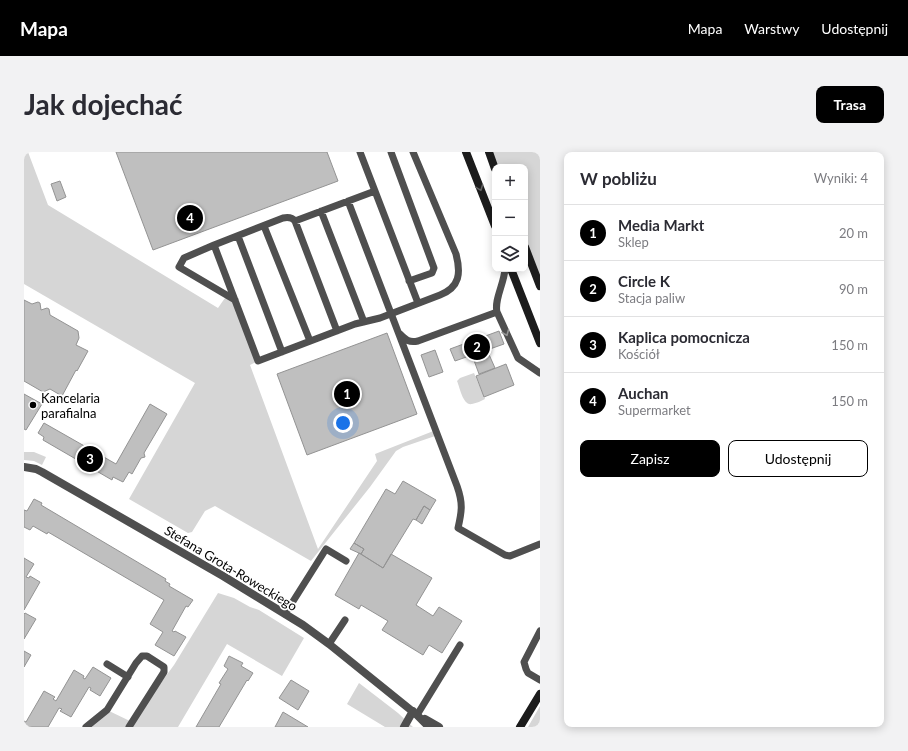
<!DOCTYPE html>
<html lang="pl">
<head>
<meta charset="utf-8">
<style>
	:root { --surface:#fff; --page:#f2f2f3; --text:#2b2b33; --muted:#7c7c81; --line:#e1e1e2; --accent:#000 }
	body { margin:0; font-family:Lato,sans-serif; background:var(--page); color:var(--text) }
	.controls { position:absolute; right:12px; top:12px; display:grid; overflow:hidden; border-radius:8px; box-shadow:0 2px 10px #0003 }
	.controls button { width:36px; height:36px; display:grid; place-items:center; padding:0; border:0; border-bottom:1px solid var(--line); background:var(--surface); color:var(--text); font:20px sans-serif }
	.you { position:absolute; left:319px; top:271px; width:14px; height:14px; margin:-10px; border:3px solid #fff; border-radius:50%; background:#1a73e8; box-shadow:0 0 0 6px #1a73e833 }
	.badge { display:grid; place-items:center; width:26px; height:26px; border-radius:50%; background:var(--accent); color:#fff; font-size:13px; font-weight:700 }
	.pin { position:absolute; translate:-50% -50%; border:2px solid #fff; box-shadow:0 1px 4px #0006 }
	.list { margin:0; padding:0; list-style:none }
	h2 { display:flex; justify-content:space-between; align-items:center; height:52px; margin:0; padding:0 16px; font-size:17px }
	h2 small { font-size:13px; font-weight:400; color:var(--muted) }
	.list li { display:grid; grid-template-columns:26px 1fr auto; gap:12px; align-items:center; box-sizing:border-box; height:56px; padding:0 16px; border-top:1px solid var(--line) }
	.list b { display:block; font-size:15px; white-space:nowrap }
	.list p { margin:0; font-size:13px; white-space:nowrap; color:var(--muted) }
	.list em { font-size:13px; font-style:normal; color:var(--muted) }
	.actions { display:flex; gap:8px; padding:12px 16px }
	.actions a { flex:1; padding:9px 0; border:1px solid var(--accent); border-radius:8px; text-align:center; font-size:14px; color:var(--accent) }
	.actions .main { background:var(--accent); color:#fff }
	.icon { flex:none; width:22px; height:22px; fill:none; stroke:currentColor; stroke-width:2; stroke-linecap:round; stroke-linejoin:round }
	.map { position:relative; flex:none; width:516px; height:575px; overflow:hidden; border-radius:8px }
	header { display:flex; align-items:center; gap:24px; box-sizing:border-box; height:56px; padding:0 20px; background:var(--accent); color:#fff }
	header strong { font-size:19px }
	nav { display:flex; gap:22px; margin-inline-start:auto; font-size:14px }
	.intro { display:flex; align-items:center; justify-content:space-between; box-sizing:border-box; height:96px; padding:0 24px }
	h1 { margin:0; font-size:28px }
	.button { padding:10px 18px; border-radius:8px; background:var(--accent); color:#fff; font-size:14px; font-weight:700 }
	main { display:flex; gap:24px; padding:0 24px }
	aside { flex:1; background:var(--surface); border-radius:8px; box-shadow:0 2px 10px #0003 }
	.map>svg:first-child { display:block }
	.green { fill:#d6d6d6 }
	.building { fill:#bfbfbf; stroke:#939393 }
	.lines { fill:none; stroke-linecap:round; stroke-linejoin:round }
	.lane { stroke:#4f4f4f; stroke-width:7 }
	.street { stroke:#4f4f4f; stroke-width:8 }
	.secondary { stroke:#1c1c1c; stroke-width:8 }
	.oneway { stroke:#606060 }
	.oneway2 { stroke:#959595 }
	.poi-dot { fill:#000; stroke:#fff; stroke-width:1.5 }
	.labels { text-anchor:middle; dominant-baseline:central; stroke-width:3.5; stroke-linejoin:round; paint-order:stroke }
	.poi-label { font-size:13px; fill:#000; stroke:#fff; text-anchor:start }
	.street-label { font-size:13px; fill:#000; stroke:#fff }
</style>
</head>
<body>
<header>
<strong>Mapa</strong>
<nav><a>Mapa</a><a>Warstwy</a><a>Udostępnij</a></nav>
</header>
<div class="intro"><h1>Jak dojechać</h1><a class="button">Trasa</a></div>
<main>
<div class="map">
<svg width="516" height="575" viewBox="0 0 516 575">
	<rect width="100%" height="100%" fill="#fff"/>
	<path class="green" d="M0,0H4L24,53L194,156L203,143L211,148L234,209L226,213L294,397L353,309L351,302L412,278L414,283L379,295L372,299L346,335L287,409L191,354L181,359L168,380L164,381L105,347L171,231L0,132Z
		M465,0H516V134L501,95V15H471Z
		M450,221L461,247C457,249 453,251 448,252C439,254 436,236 433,229L436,226Z
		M0,300H10L22,305L18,313L10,309L0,308Z
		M194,441L210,446L226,455L235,458L280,486L258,524L203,492L154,575H62L83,558L108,570L150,513Z
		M335,531L374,561L389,575H361L323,552Z
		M516,554V571L514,575H504Z"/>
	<path class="building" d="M92,0H303L314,29L129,98Z
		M36,29L42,45L33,49L27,32Z
		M0,148L8,152L14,150L16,151L17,158L23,156L25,157L26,163L54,179L55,186L52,193L64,199L53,219L52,218L38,244L26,237L19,240L0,229Z
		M475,179L480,192L463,198L471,216L455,222L448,203L431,209L426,197Z
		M363,181L393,262L283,303L253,222Z
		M411,198L419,220L405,225L397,203Z
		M482,212L490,233L460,245L452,224Z
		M0,242L18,252L2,278L0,277Z
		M126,252L143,262L120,301L121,305L117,306L108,322L105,320L99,330L89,325L88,328L19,288L20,285L14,281L20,271L92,312Z
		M379,329L412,348L406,358L400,354L392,368L389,367L359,416L337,402L340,397L330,391L362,337L371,342Z
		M10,347L18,351L17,353L142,427L141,429L146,432L145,434L169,448L164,455L162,454L148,479L150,480L151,479L162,485L150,504L131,493L139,480L126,472L140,448L24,380L23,382L9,374L6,378L0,375V358L3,359Z
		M400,354L406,358L398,372L392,368Z
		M330,391L340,397L337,402L326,397Z
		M335,401L359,416L367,402L408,426L392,453L409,464L415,455L438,469L418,501L405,493L399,503L358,478L364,469L337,453L335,457L311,443Z
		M0,406L10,412L2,425L5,426L6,424L16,430L0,458Z
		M1,461L12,467L0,487V462Z
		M0,499L7,503L0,515Z
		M205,504L219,511L217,514L229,521L224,529L223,528L195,575H172L197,532L195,531L204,517L200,514Z
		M69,515L87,526L76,544L66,538L67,536L65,535L47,565L36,559L38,557L35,556L24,575H0V569L2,570L20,539L31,545L29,547L32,549L50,518L60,524L59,526L61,527Z
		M267,528L285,539L274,558L255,546Z
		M259,560L284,575H251Z"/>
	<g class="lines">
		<path class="lane" d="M336,0L394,151
			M367,0L410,116L408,121L385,129
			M351,39L271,69C268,65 264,65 259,66L190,93L234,209L331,172L356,166L416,143C436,135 437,121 432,102L389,0
			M324,49L433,334C439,351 438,359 434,376L481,403L486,404L516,392
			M297,59L340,170
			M271,69L313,179
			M240,74L286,189
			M214,84L258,200
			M190,93L160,106L155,115L211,148
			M481,117C480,132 470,148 473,160L494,206L516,221
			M376,182C382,188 385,191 394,189L473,160
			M261,462L302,397L322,409
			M516,479L500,510L502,517L504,521L516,528
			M305,492L321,468
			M83,512L104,525
			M393,563L436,493
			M62,575L83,558L112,511L118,504H123L140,515V520L105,575"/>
		<path class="street" d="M0,315L12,317L18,320L199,424L279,473L305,492L393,563L405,575
			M401,567L415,575
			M380,575L389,559"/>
		<path class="secondary" d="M442,0L471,74
			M465,0L471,17
			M501,95L516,134
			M487,117L516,191
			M496,575L516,542"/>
	</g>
	<defs><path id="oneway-chevron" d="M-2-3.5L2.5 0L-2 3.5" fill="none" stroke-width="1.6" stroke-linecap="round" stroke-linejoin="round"/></defs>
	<use class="oneway" href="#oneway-chevron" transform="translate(456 36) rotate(69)"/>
	<use class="oneway2" href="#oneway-chevron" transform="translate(482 181) rotate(68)"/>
	<circle class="poi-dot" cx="9" cy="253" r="4"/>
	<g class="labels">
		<g class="poi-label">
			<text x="17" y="246">Kancelaria<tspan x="17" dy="15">parafialna</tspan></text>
		</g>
		<g class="street-label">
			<text transform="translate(207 416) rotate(31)">Stefana Grota-Roweckiego</text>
		</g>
	</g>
</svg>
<div class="controls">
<button>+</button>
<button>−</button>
<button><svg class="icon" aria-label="layers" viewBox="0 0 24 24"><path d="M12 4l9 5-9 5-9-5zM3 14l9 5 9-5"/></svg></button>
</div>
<div class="you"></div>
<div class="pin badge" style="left:323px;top:242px">1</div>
<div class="pin badge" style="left:453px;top:195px">2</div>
<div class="pin badge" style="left:66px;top:307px">3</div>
<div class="pin badge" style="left:166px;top:66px">4</div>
</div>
<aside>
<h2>W pobliżu<small>Wyniki: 4</small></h2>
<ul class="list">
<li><span class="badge">1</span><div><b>Media Markt</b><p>Sklep</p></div><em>20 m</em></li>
<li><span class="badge">2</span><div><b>Circle K</b><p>Stacja paliw</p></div><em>90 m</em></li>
<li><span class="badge">3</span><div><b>Kaplica pomocnicza</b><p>Kościół</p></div><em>150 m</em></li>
<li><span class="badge">4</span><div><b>Auchan</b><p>Supermarket</p></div><em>150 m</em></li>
</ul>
<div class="actions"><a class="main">Zapisz</a><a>Udostępnij</a></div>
</aside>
</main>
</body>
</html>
